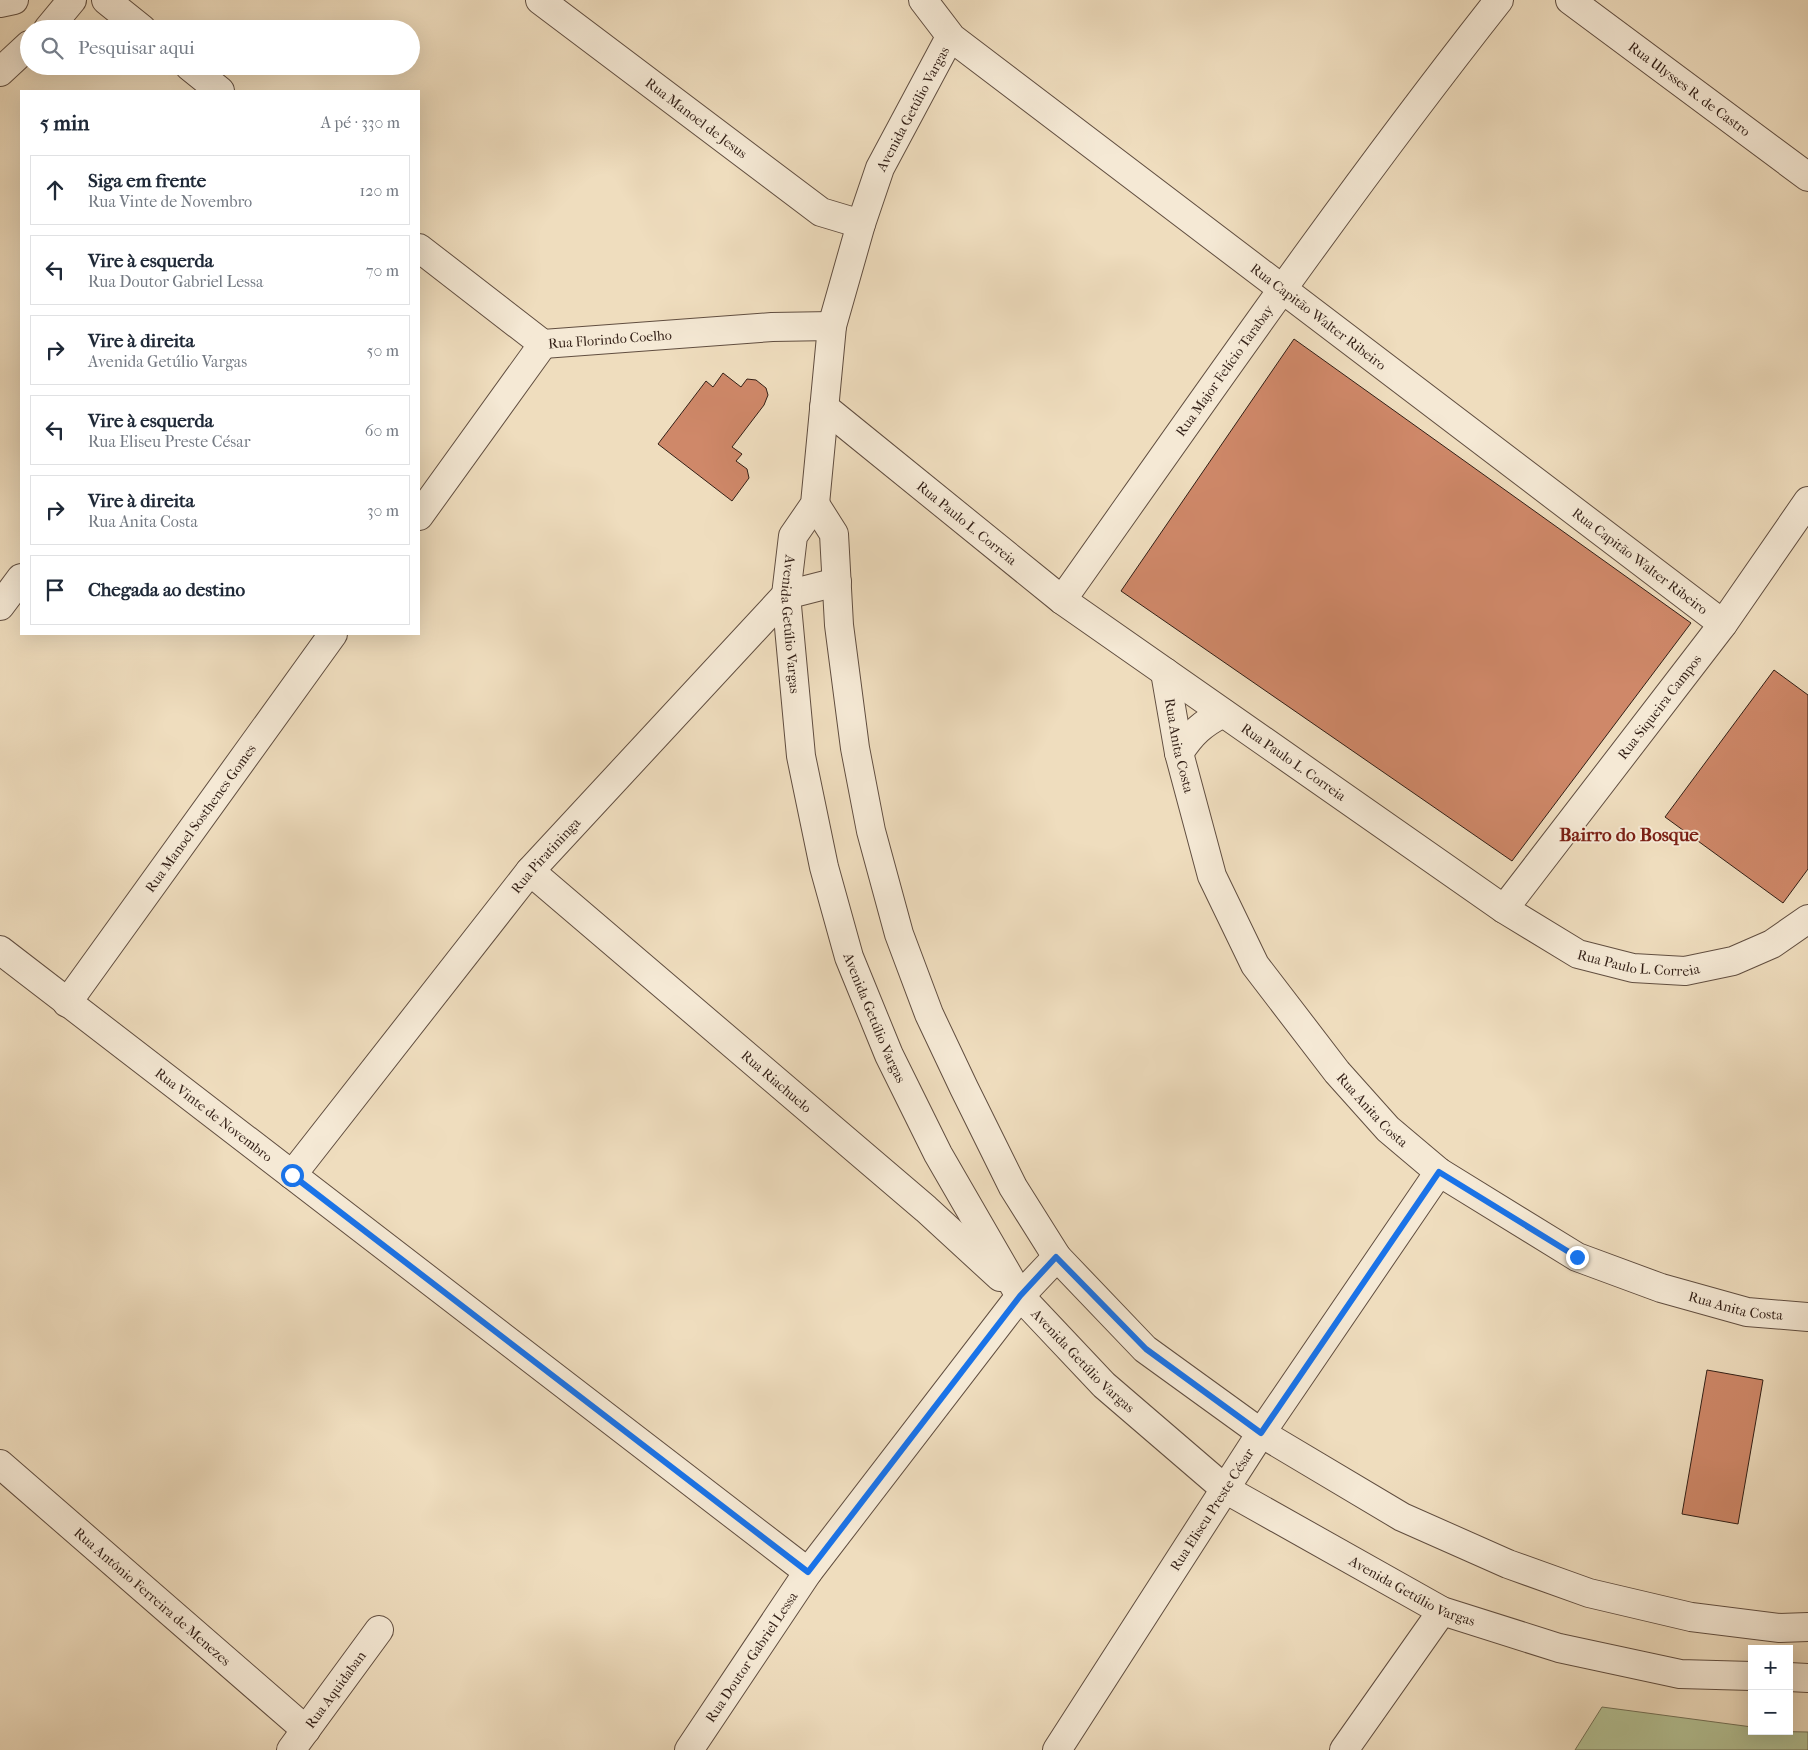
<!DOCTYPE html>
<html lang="pt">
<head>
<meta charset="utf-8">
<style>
	:root { --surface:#fff; --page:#f6f6f7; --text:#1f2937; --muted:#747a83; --line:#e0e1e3 }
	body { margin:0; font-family:"IM FELL French Canon",serif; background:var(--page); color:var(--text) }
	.controls { position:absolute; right:15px; bottom:15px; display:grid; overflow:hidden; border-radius:0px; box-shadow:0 5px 20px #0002 }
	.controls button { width:45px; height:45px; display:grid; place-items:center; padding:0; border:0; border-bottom:1px solid var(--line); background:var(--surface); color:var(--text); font:25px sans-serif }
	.stop { position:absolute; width:15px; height:15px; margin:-11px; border:4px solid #1a73e8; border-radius:50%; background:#fff }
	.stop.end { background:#1a73e8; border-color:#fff; box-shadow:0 1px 5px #0008 }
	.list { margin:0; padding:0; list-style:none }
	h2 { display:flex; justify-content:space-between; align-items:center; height:65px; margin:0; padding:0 20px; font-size:21px }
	h2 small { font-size:16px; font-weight:400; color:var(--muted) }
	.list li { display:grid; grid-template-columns:32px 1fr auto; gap:15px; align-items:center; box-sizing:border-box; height:70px; margin:0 10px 10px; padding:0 10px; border:1px solid var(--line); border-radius:0px }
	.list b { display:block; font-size:19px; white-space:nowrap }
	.list p { margin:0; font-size:16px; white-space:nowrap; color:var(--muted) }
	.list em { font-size:16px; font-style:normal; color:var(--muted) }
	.icon { flex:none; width:28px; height:28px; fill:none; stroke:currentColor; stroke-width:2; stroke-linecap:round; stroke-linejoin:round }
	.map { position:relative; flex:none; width:1808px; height:1750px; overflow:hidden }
	.search { position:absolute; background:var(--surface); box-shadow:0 5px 20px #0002; left:20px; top:20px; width:400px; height:55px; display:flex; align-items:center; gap:12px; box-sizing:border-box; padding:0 18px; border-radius:28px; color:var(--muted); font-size:19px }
	.panel { position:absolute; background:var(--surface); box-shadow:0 5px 20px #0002; left:20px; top:90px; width:400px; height:545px; border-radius:0px }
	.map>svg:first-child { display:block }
	.green { fill:#b4c295; stroke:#737056 }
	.building { fill:#cf8869; stroke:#321f16 }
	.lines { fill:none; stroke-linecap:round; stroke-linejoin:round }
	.minor-casing { stroke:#614e40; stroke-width:30 }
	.tertiary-casing { stroke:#614e40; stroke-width:30 }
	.minor { stroke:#f5e9d5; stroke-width:28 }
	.tertiary { stroke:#f5e9d5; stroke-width:28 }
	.route { stroke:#1a73e8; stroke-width:6 }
	.labels { text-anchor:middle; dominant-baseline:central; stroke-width:4; stroke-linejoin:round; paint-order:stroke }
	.street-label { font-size:14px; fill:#321f16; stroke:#f5e9d5 }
	.district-label { font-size:19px; font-weight:bold; fill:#7a1f14; stroke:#f5e9d5 }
</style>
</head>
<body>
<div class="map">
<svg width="1808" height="1750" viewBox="0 0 1808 1750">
	<rect width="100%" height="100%" fill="#efddbe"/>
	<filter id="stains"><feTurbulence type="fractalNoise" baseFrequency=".004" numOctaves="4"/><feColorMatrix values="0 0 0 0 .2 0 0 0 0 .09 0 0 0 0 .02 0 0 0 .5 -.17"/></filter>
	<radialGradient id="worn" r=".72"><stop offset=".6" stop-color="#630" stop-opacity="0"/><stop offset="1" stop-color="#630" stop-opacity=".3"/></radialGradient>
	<path class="green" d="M1602,1707L1752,1727V1731L1808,1732V1750H1575Z"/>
	<path class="building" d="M1294,339L1691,623L1512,861L1121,591Z
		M723,373L741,387L747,379L756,380L766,388L768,395L764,405L732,447L742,454L736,461L747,469L749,478L732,501L658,444L706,381L713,387Z
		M1774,670L1808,695V869L1783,903L1665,817Z
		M1707,1370L1763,1380L1738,1524L1682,1514Z"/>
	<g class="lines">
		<g class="minor-casing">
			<g id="minor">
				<path d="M106,0L142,29"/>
				<path id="s1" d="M540,0L821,212L861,224"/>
				<path id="s2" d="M923,0L952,38L1723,624"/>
				<path id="s3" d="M1570,0L1808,177"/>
				<path id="s4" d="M950,37L880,168L861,224L832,326L815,504L793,536L786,595L801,756L824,867L849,957L889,1055L938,1154L1020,1296L1104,1385L1225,1489L1442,1611L1559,1648L1680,1674L1752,1676"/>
				<path d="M189,66L220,91"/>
				<path id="s5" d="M419,248L543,344L772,327L832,326"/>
				<path id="s6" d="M824,407L1062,600L1504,909L1578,954L1633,968L1685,971L1733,961L1772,944L1808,919"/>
				<path d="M815,504L834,534L839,625L855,748L871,831L899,934L929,1014L964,1088L1013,1187L1057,1257L1145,1349L1261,1433L1402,1517L1508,1564L1589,1593L1691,1617L1780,1628L1808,1627"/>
				<path d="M419,516L543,344"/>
				<path id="s7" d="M1062,600C1205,398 1346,194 1499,0"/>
				<path d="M0,606L21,578"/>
				<path id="s8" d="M1165,672L1179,753L1212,876L1255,965L1337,1072L1388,1129L1439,1172L1577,1257L1661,1288L1747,1312L1808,1317"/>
				<path d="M1179,753C1192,733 1202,724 1223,713"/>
				<path id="s9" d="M530,871L926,1209L1000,1277"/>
				<path id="s10" d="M1504,909L1723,624L1808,501"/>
				<path id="s11" d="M0,950L808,1572"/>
				<path id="s12" d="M67,1003L333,634"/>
				<path id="s13" d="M292,1175L530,871L786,595L837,582"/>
				<path id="s14" d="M0,1464L306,1730"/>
				<path d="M1789,1677L1808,1678"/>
				<path id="s15" d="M291,1750L379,1630"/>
				<path id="s16" d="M689,1750L808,1572L1020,1296L1057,1257"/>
				<path id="s17" d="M1057,1750L1261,1433L1439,1172"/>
				<path d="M1344,1750L1442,1611"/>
			</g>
		</g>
		<g class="tertiary-casing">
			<path id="tertiary" d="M0,3L14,0
				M48,29L72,0
				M0,72L29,45"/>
		</g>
		<use href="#minor" class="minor"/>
		<use href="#tertiary" class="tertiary"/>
	</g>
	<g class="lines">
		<path class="route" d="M292,1175L808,1572L1020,1296L1056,1257L1146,1349L1261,1433L1439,1172L1577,1257"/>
	</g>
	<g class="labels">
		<g class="street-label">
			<text stroke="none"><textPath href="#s3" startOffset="149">Rua Ulysses R. de Castro</textPath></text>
			<text transform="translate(913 109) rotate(-62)">Avenida Getúlio Vargas</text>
			<text stroke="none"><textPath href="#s1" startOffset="196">Rua Manoel de Jesus</textPath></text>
			<text stroke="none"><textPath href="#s2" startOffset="508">Rua Capitão Walter Ribeiro</textPath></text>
			<text stroke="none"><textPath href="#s5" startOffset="224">Rua Florindo Coelho</textPath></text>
			<text stroke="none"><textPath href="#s7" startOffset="281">Rua Major Felício Tarabay</textPath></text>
			<text stroke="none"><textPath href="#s6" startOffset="184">Rua Paulo L. Correia</textPath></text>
			<text stroke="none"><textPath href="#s2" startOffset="912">Rua Capitão Walter Ribeiro</textPath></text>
			<text stroke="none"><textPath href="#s4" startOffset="620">Avenida Getúlio Vargas</textPath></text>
			<text stroke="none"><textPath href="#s10" startOffset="255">Rua Siqueira Campos</textPath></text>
			<text stroke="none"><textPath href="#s8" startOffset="75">Rua Anita Costa</textPath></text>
			<text stroke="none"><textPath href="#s6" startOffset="589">Rua Paulo L. Correia</textPath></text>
			<text stroke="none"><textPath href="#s12" startOffset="228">Rua Manoel Sosthenes Gomes</textPath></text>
			<text stroke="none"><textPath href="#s13" startOffset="408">Rua Piratininga</textPath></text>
			<text stroke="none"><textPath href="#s6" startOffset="994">Rua Paulo L. Correia</textPath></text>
			<text stroke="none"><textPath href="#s4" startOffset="1025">Avenida Getúlio Vargas</textPath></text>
			<text stroke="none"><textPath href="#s9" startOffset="324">Rua Riachuelo</textPath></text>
			<text stroke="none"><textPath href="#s8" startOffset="495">Rua Anita Costa</textPath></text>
			<text stroke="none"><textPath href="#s11" startOffset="270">Rua Vinte de Novembro</textPath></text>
			<text stroke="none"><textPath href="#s8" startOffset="915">Rua Anita Costa</textPath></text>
			<text stroke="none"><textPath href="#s4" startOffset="1430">Avenida Getúlio Vargas</textPath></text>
			<text stroke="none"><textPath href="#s17" startOffset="286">Rua Eliseu Preste César</textPath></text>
			<text stroke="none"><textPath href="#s4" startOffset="1835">Avenida Getúlio Vargas</textPath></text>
			<text stroke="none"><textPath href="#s14" startOffset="202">Rua Antônio Ferreira de Menezes</textPath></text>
			<text stroke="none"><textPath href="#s16" startOffset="112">Rua Doutor Gabriel Lessa</textPath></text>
			<text stroke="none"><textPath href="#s15" startOffset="75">Rua Aquidaban</textPath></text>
		</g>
		<g class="district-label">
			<text x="1629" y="835">Bairro do Bosque</text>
		</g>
	</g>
	<rect width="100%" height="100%" filter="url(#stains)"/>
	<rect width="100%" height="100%" fill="url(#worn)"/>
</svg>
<div class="controls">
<button>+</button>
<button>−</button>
</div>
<div class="stop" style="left:292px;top:1175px"></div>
<div class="stop end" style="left:1577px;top:1257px"></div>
<div class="search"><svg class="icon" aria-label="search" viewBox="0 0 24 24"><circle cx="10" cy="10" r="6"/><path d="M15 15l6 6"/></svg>Pesquisar aqui</div>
<section class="panel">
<h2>5 min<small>A pé · 330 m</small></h2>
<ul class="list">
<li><svg class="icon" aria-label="ahead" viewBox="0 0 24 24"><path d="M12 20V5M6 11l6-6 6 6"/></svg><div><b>Siga em frente</b><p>Rua Vinte de Novembro</p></div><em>120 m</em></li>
<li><svg class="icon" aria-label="left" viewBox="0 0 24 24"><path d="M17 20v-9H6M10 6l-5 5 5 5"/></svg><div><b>Vire à esquerda</b><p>Rua Doutor Gabriel Lessa</p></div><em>70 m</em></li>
<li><svg class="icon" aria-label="right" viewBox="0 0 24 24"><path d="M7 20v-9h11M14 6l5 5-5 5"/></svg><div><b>Vire à direita</b><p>Avenida Getúlio Vargas</p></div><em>50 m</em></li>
<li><svg class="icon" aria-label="left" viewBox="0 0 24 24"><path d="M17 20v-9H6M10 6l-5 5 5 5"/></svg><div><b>Vire à esquerda</b><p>Rua Eliseu Preste César</p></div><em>60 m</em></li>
<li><svg class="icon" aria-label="right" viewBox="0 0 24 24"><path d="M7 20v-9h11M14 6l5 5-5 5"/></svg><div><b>Vire à direita</b><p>Rua Anita Costa</p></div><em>30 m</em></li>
<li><svg class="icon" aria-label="arrive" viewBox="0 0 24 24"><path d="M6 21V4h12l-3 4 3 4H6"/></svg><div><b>Chegada ao destino</b></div></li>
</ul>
</section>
</div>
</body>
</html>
